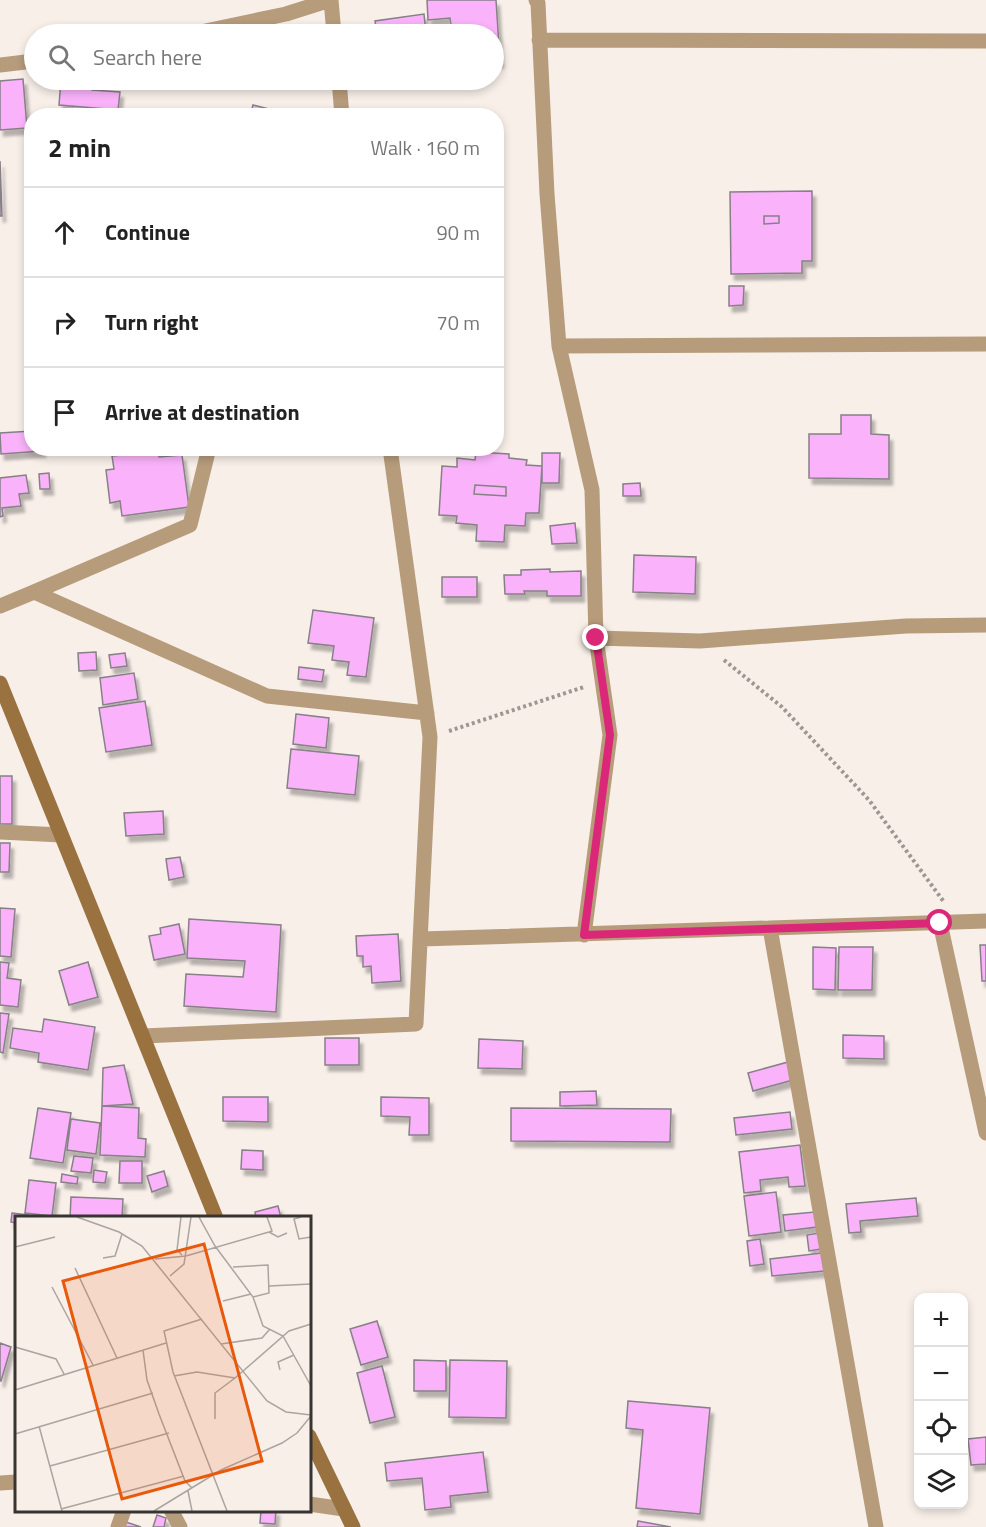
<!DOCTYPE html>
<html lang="en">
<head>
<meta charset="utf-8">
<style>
	:root { --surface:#fff; --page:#f6f6f6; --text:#222; --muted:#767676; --line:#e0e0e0 }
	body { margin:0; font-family:"Titillium Web",sans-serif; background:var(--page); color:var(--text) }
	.controls { position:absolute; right:18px; bottom:18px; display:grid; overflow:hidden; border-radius:12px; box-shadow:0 3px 9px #0003 }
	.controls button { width:54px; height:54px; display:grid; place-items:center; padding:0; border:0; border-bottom:2px solid var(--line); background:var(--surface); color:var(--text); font:30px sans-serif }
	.stop { position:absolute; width:18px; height:18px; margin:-14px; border:4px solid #db2777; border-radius:50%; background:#fff }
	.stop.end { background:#db2777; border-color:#fff; box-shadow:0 2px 6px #0008 }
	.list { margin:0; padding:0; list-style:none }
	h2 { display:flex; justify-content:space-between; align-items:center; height:78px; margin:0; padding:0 24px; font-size:26px }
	h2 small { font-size:20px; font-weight:400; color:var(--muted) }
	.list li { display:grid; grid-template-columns:39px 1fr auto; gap:18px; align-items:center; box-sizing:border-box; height:90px; padding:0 24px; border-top:2px solid var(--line) }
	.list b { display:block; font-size:22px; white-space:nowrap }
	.list em { font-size:20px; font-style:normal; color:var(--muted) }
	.icon { flex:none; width:33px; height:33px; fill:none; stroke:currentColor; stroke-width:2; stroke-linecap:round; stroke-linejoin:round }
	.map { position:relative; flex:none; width:986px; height:1527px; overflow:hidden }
	.search { position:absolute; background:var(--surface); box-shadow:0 3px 9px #0003; left:24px; top:24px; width:480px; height:66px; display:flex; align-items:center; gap:15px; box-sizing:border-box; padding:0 21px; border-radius:33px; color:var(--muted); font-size:22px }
	.panel { position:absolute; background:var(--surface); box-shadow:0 3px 9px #0003; left:24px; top:108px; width:480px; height:348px; border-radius:24px }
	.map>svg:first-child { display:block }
	.building { fill:#fab3fa; stroke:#878087; stroke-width:1.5; fill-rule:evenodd; filter:url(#shadow) }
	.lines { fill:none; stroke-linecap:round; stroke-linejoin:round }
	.path { stroke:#9d9792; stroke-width:4; stroke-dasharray:3 3; stroke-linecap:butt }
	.street { stroke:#b69c7b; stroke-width:15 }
	.secondary { stroke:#997240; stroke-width:15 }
	.route { stroke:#db2777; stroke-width:8 }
	.inset-road { fill:none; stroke:#aba49f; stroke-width:1.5 }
	.view { fill:#e8590c; fill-opacity:0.15; stroke:#e8590c; stroke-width:3 }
	.inset-edge { fill:none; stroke:#373431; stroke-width:3 }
</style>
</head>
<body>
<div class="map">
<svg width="986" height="1527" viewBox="0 0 986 1527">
	<defs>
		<filter id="shadow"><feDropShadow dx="3.5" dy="6" stdDeviation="1.5" flood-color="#0004"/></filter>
	</defs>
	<rect width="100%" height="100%" fill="#f8efe9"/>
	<path class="building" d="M427,0H496L500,62L494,63V34H456L455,25H451L450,18L428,20Z
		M424,14L426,34H377L375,21Z
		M23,79L27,128L0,130V81Z
		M61,80H93L92,90L120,92L118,110L59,105Z
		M253,105L293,115L250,116Z
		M0,161L2,216H0Z
		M812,191V261H802V273L731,274L730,192ZM764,216H779V223L764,224Z
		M764,216H779V223L764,224Z
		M729,286H744L743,305L729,306Z
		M841,415H871V434L889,435V479L809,478V434H841Z
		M32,431V448H42V451L1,454L0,433Z
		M158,451L159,457L182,455L189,507L122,516L120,501L110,503L106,470L114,469L112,456Z
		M476,452L509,454V458L527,460L526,465L542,466L539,513H526L525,526L505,525L504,542L476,541L477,525L456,523L457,516L439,515L442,466L457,467V458L475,460ZM475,485L506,487V496L474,494Z
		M542,453H560L559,483H542Z
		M49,473L50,489H40L39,474Z
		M26,475L29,493L19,494L21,506L2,508L3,516L0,517V478Z
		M640,483L641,496H623V484Z
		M475,485L506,487V496L474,494Z
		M575,523L577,543L552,544L550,526Z
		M634,555L696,557L695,594L633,592Z
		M550,569V572L581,571V596H547V591H524L525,594H505L504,575H521V570Z
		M442,577H477V597H442Z
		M313,610L374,618L366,677L347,675L349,662L332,660L334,646L308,643Z
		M96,652L97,670L79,671L78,653Z
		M125,653L127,666L111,668L109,655Z
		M299,667L324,670L322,682L298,679Z
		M134,673L138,699L103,705L100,678Z
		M145,701L152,745L106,752L99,708Z
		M296,714L329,718L326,748L293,744Z
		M291,749L359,756L355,795L287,788Z
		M0,776H12V824H0Z
		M163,811L164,834L126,836L124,813Z
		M0,843H10L9,872H0Z
		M180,857L184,877L169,880L166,859Z
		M0,908L15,909L11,957L0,956Z
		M189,919L281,925L276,1012L184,1006L186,974L243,977L245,961L187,958Z
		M179,924L185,954L154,960L149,936L161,934L160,928Z
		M398,934L401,981L372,983L371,966L363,967V956H357L356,936Z
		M980,945H986V981H982Z
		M813,947L836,948L835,990L813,989Z
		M839,947H873L872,990H838Z
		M0,962L9,963L7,978L21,980L18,1007L0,1005Z
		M88,962L98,997L69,1005L59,971Z
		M0,1013L9,1014L3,1053L0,1052Z
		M44,1019L95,1027L88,1070L38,1062L39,1053L10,1048L13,1028L42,1032Z
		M843,1035L884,1036V1059L843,1058Z
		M325,1038H359V1065H325Z
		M479,1039L523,1041L522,1069L478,1068Z
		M788,1062L793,1080L753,1091L748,1073Z
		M124,1065L133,1104L102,1106L103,1068Z
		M596,1091L597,1105L560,1106V1092Z
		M223,1097H268V1122L223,1121Z
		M381,1097L429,1098V1135H409L410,1117L381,1116Z
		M102,1106L139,1108L138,1138L146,1139L145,1157L100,1155Z
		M38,1108L71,1113L63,1163L30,1158Z
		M511,1108L671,1109L670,1142L511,1141Z
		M790,1112L792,1129L736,1135L734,1118Z
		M71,1119L100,1123L96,1154L67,1150Z
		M800,1145L805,1186L789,1187L788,1177L760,1180L761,1191L744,1193L739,1152Z
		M242,1150L263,1151V1170L241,1169Z
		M74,1156L93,1158L91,1173L71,1171Z
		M120,1161H142V1183H119Z
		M94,1170L107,1172L105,1183L93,1182Z
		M164,1171L168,1186L152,1192L147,1176Z
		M62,1174L78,1177L77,1184L61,1182Z
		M29,1180L56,1183L52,1216L25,1213Z
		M776,1192L781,1232L749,1236L744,1196Z
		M71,1197L123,1199L122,1218H70Z
		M916,1198L918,1216L860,1221L861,1232L849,1233L846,1204Z
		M278,1206L281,1218H256L255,1212Z
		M815,1212L817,1227L785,1231L783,1215Z
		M12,1213L28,1215V1218H16V1223L11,1222Z
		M819,1233L821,1249L809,1251L807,1235Z
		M760,1239L764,1264L750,1266L747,1241Z
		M822,1253L824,1271L772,1276L770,1259Z
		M377,1321L388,1357L361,1365L350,1329Z
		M0,1343L11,1347L1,1381H0Z
		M414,1360L446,1361V1391H414Z
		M450,1360L507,1361L506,1418L449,1417Z
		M382,1366L395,1417L370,1423L357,1373Z
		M628,1401L710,1408L700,1514L636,1508L643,1430L626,1428Z
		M986,1437V1464L971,1465L968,1439Z
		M483,1452L488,1492L450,1496L451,1507L425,1510L422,1478L387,1481L385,1463Z
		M261,1510H276L275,1524L260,1523Z
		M157,1515L166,1518L164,1527H153Z
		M638,1521L671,1527H637Z
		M126,1522L141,1527H124Z"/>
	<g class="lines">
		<path class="path" d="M724,660L782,707L869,800L944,902
			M449,731L584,687"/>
		<path class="street" d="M331,0L334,34
			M536,0L538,3L547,194L559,346L592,490L596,638L610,735L584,935
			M191,34L286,14L330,0
			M539,40L986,41
			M0,65L34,61
			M339,80L342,116
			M559,346L986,344
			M34,592L190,525L209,448
			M0,606L34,592L267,696L427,713
			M596,638L700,641L906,626L986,625
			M0,832L61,835
			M940,923L986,1133
			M770,928L876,1527
			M421,939L986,921
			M143,1036L416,1024L430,737L390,448
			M0,1483L16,1482
			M309,1504L344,1509
			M171,1510L180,1527
			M118,1527L124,1510"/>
		<path class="secondary" d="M0,683L216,1218
			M309,1436L353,1527"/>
	</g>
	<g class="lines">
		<path class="route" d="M596,638L610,735L584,935L940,923"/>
	</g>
	<g transform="translate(15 1216)">
		<rect width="296" height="296" fill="#f8efe9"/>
		<path class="inset-road" d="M62,1L104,16L127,30L252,185L271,196L296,199M166,1L162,34L167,39M184,1L200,30L238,81L248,110L268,120L296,170M252,1L257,15L254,16M286,1L279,3L284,23L296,21M254,16L263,21L272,17M0,31L40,21M88,42L100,40L107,18M140,43L171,40L254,16M218,51L253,49L254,77L238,81M60,52L102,142M155,60L169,48L176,1M254,70L296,68M37,71L78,149M208,85L236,78M187,103L149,115L158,156L212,295M206,128L247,122L255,113M0,131L41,143L49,158M128,134L132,164L144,198L170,265L177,272M265,154L263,146L279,139M159,160L182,156L220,162L274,115L296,108M0,174L151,127M200,203V177L220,162M24,210L47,295M0,218L138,177M35,250L154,217M173,275L177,295M46,293L169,260M139,295L206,254L267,227L282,217L296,200"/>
		<path class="view" d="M189,28L247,245L107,283L48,65Z"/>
		<rect width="296" height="296" class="inset-edge"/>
	</g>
</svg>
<div class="controls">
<button>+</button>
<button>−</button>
<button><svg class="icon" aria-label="locate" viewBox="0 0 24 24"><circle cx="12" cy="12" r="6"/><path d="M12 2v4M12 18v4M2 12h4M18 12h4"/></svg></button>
<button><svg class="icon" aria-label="layers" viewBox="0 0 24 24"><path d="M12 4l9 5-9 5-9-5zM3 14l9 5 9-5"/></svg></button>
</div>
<div class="stop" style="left:940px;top:923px"></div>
<div class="stop end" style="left:596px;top:638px"></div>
<div class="search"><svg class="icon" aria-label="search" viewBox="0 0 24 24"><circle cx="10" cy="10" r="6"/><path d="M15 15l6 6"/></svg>Search here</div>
<section class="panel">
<h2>2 min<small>Walk · 160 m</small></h2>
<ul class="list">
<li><svg class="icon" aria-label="ahead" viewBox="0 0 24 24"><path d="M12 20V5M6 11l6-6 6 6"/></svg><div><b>Continue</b></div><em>90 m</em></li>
<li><svg class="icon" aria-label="right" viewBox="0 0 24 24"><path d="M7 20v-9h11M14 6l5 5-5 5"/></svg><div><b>Turn right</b></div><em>70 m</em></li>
<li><svg class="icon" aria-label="arrive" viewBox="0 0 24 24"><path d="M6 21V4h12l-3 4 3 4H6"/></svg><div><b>Arrive at destination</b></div></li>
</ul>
</section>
</div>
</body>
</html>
